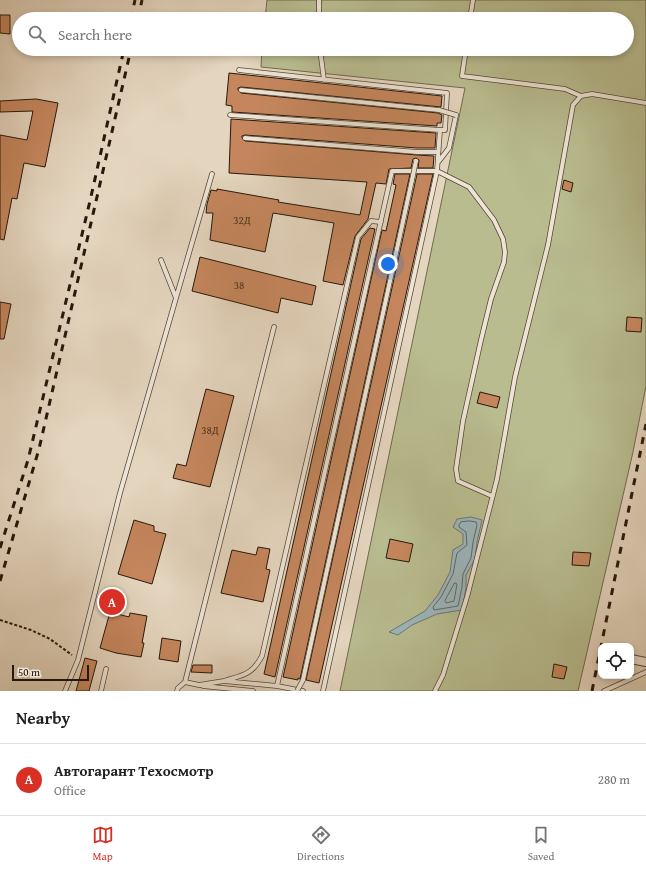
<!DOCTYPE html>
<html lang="en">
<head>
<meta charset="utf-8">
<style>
	:root { --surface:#fff; --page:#f6f6f6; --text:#202124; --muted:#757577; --line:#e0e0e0; --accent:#d93025 }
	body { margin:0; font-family:"Gentium Book Plus",serif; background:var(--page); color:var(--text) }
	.controls { position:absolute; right:12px; bottom:12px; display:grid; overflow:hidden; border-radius:8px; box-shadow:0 2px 6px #0003 }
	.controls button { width:36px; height:36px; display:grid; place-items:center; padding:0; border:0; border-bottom:1px solid var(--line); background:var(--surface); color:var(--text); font:20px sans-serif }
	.scale { position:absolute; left:12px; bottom:10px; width:77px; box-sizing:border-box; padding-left:4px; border:2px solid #26180c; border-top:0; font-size:11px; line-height:14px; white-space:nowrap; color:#26180c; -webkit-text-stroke:3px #ede4d5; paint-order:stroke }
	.you { position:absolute; left:388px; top:264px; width:14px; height:14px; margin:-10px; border:3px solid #fff; border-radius:50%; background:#1a73e8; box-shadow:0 0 0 6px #1a73e833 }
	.badge { display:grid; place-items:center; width:26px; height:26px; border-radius:50%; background:var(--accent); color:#fff; font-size:13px; font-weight:700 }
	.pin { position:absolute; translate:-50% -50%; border:2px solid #fff; box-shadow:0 1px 4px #0006 }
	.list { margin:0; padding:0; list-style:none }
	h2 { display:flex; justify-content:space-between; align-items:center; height:52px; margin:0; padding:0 16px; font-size:17px }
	h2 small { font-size:13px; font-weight:400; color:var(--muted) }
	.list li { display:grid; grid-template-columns:26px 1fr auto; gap:12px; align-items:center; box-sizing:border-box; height:72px; padding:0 16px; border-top:1px solid var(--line) }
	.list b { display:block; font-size:15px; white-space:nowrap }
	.list p { margin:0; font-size:13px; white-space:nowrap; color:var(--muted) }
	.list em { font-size:13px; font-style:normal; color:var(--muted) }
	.icon { flex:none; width:22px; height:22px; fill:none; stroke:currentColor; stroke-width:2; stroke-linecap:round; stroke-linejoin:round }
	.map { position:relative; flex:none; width:646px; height:691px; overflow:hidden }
	.search { position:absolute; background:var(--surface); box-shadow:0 2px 6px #0003; left:12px; right:12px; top:12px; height:44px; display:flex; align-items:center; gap:10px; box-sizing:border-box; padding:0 14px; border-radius:22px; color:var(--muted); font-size:15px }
	.sheet { height:124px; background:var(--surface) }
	nav { display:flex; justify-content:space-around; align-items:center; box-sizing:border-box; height:56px; border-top:1px solid var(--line); background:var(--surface); font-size:11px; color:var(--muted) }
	nav a { display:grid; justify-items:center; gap:2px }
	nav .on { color:var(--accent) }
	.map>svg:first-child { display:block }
	.green { fill:#b8bc8f; stroke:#6f6a4e }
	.water { fill:#9bb6bc; stroke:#6c7776 }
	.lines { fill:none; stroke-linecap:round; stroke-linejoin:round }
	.shore { stroke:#606764; stroke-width:1 }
	.building { fill:#c5865d; stroke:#26180c }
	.lane-casing { stroke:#564738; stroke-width:5.5 }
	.street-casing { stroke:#564738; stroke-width:10 }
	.path { stroke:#26180c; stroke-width:2; stroke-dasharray:3 2; stroke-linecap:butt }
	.lane { stroke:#ede4d5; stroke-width:4 }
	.street { stroke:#ede4d5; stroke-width:8 }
	.rail { stroke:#26180c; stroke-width:3; stroke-dasharray:7 7; stroke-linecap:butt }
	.lane-bridge-casing { stroke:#564738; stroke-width:5.5; stroke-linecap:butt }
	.lane-bridge { stroke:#ede4d5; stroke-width:4 }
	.labels { text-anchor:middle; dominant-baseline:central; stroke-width:3; stroke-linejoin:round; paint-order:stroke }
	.number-label { font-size:11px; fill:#4e3420 }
</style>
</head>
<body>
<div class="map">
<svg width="646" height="691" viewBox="0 0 646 691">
	<rect width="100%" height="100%" fill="#e4d5be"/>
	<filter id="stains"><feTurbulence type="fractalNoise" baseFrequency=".005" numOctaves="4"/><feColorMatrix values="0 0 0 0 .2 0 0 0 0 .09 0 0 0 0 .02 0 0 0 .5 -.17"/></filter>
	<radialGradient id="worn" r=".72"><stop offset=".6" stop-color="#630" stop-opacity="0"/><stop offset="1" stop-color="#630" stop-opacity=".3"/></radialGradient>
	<path class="green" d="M267,0H646V386L633,452L578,691H340L465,88L261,67L262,49H627V19H265Z"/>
	<path class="water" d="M471,517L482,520L477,542L475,559L466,575V588L462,610L437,614L412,625L398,635L389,632L425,611L438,595L450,572L453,550L463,544V534L453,527L457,519Z"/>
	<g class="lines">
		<path class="shore" d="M470,521L476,522L477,525L473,542L471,558L463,574L462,587L458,606L434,610L433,607L441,597L453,574L457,553L467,545L466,532L459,527V525L461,522Z
			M455,583L457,584L454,601L446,603L445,601Z"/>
	</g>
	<path class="building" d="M0,15H10V34L0,33Z
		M229,73L442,96L441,107L241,87L238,88V90L241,93L438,113L442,115L441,123H437V126L232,112V106L226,105Z
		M36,99L58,103L45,167L24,163L17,199L12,198L4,240L0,239V135L27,140L33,111L0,112V101Z
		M231,119L436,133L435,148H417L245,135L242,136V138L245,141L417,155L434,156L433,168H418L419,160L416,158L413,159L411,168L389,169L386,184L376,183L368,219L355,236L343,285L323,281L334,223L273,213L265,252L210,240L213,213H206L207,204L211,190L217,191V189L279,200L278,202L360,215L367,182L229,173Z
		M395,174H410L300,679L298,678V680L283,677L382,230L386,231L396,185L393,184Z
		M417,174H433L319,683L306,680Z
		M564,180L573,183L571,192L562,189Z
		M370,228L375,229L275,677L264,674L361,239Z
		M200,257L316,286L312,305L281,298L278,313L192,291Z
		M0,302L11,304L4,339H0Z
		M627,317L642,318L641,332L626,331Z
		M206,389L234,396L210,487L173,478L177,464L186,466Z
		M480,392L500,397L497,408L477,403Z
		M134,520L154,526V531L166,534L152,584L118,574Z
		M390,539L413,544L409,562L386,558Z
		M258,547L270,549L266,569L270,570L263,602L221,593L232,550L256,555Z
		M573,552L591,553L589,566L572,565Z
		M110,612L129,617L130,613L147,616L142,643H144L141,657L116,653L100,648Z
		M162,638L181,641L178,662L159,659Z
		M85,658L97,661L89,691H76Z
		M554,664L567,667L564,679L552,677Z
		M193,665H212V673L191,672Z"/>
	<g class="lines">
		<g class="lane-casing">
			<path id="lane" d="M319,19V0
				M470,19L473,0
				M320,49L324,80
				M466,49L462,76L565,89L581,96
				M239,70L447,93L445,130H440L437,171L323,691
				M241,90L439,110
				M230,115L440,130
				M245,138L417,152H438
				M439,161L449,148L456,115
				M176,298L212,174
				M303,680L412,180
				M224,681C243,675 252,675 262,656L358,237L371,221L381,222
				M185,682L274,327
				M203,686L253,691
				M277,686L392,171H437L469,187L494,220L503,239L505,252L504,262L491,299L481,340L463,421L456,469L458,481L492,496
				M65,691L78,660L120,493L176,298L161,260
				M101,691L106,669
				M177,691L178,688L185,682L199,685L224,681L277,686L303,691
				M435,691L443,675L467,597L497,479L515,377L548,245L573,105L581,96L592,94L646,103
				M604,691L646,672"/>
		</g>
		<g class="street-casing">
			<path id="street" d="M631,659L646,662"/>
		</g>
		<path class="path" d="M0,620L31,630L50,639L72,655"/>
		<use href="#lane" class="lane"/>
		<use href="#street" class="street"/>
		<path class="rail" d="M131,19L135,0
			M138,19L142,0
			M0,548L28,460L90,201L124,49
			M0,581L39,449L131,49
			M592,691L646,424"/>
		<g class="lane-bridge-casing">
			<path id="lane-bridge" d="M439,110L456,115
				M412,180L416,161
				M297,691L303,680"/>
		</g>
		<use href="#lane-bridge" class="lane-bridge"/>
	</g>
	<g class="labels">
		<g class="number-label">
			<text x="242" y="220">32Д</text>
			<text x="239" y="285">38</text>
			<text x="210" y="430">38Д</text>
		</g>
	</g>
	<rect width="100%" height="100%" filter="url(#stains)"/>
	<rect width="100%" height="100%" fill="url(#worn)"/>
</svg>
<div class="controls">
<button><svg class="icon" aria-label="locate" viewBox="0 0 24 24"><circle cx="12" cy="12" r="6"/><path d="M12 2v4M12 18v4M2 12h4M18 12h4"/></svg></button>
</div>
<div class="scale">50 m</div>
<div class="you"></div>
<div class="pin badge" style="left:112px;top:602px">A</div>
<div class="search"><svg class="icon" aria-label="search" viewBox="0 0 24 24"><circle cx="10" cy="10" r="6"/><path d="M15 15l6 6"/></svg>Search here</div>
</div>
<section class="sheet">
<h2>Nearby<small></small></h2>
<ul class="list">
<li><span class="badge">A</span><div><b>Автогарант Техосмотр</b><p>Office</p></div><em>280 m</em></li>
</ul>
</section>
<nav>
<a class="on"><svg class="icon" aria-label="map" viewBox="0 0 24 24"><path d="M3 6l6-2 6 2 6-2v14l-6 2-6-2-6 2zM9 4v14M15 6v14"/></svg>Map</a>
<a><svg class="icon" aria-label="directions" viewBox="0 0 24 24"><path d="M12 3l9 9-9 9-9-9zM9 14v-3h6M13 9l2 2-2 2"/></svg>Directions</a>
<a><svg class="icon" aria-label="saved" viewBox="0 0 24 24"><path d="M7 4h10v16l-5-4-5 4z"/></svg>Saved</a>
</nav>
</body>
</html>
